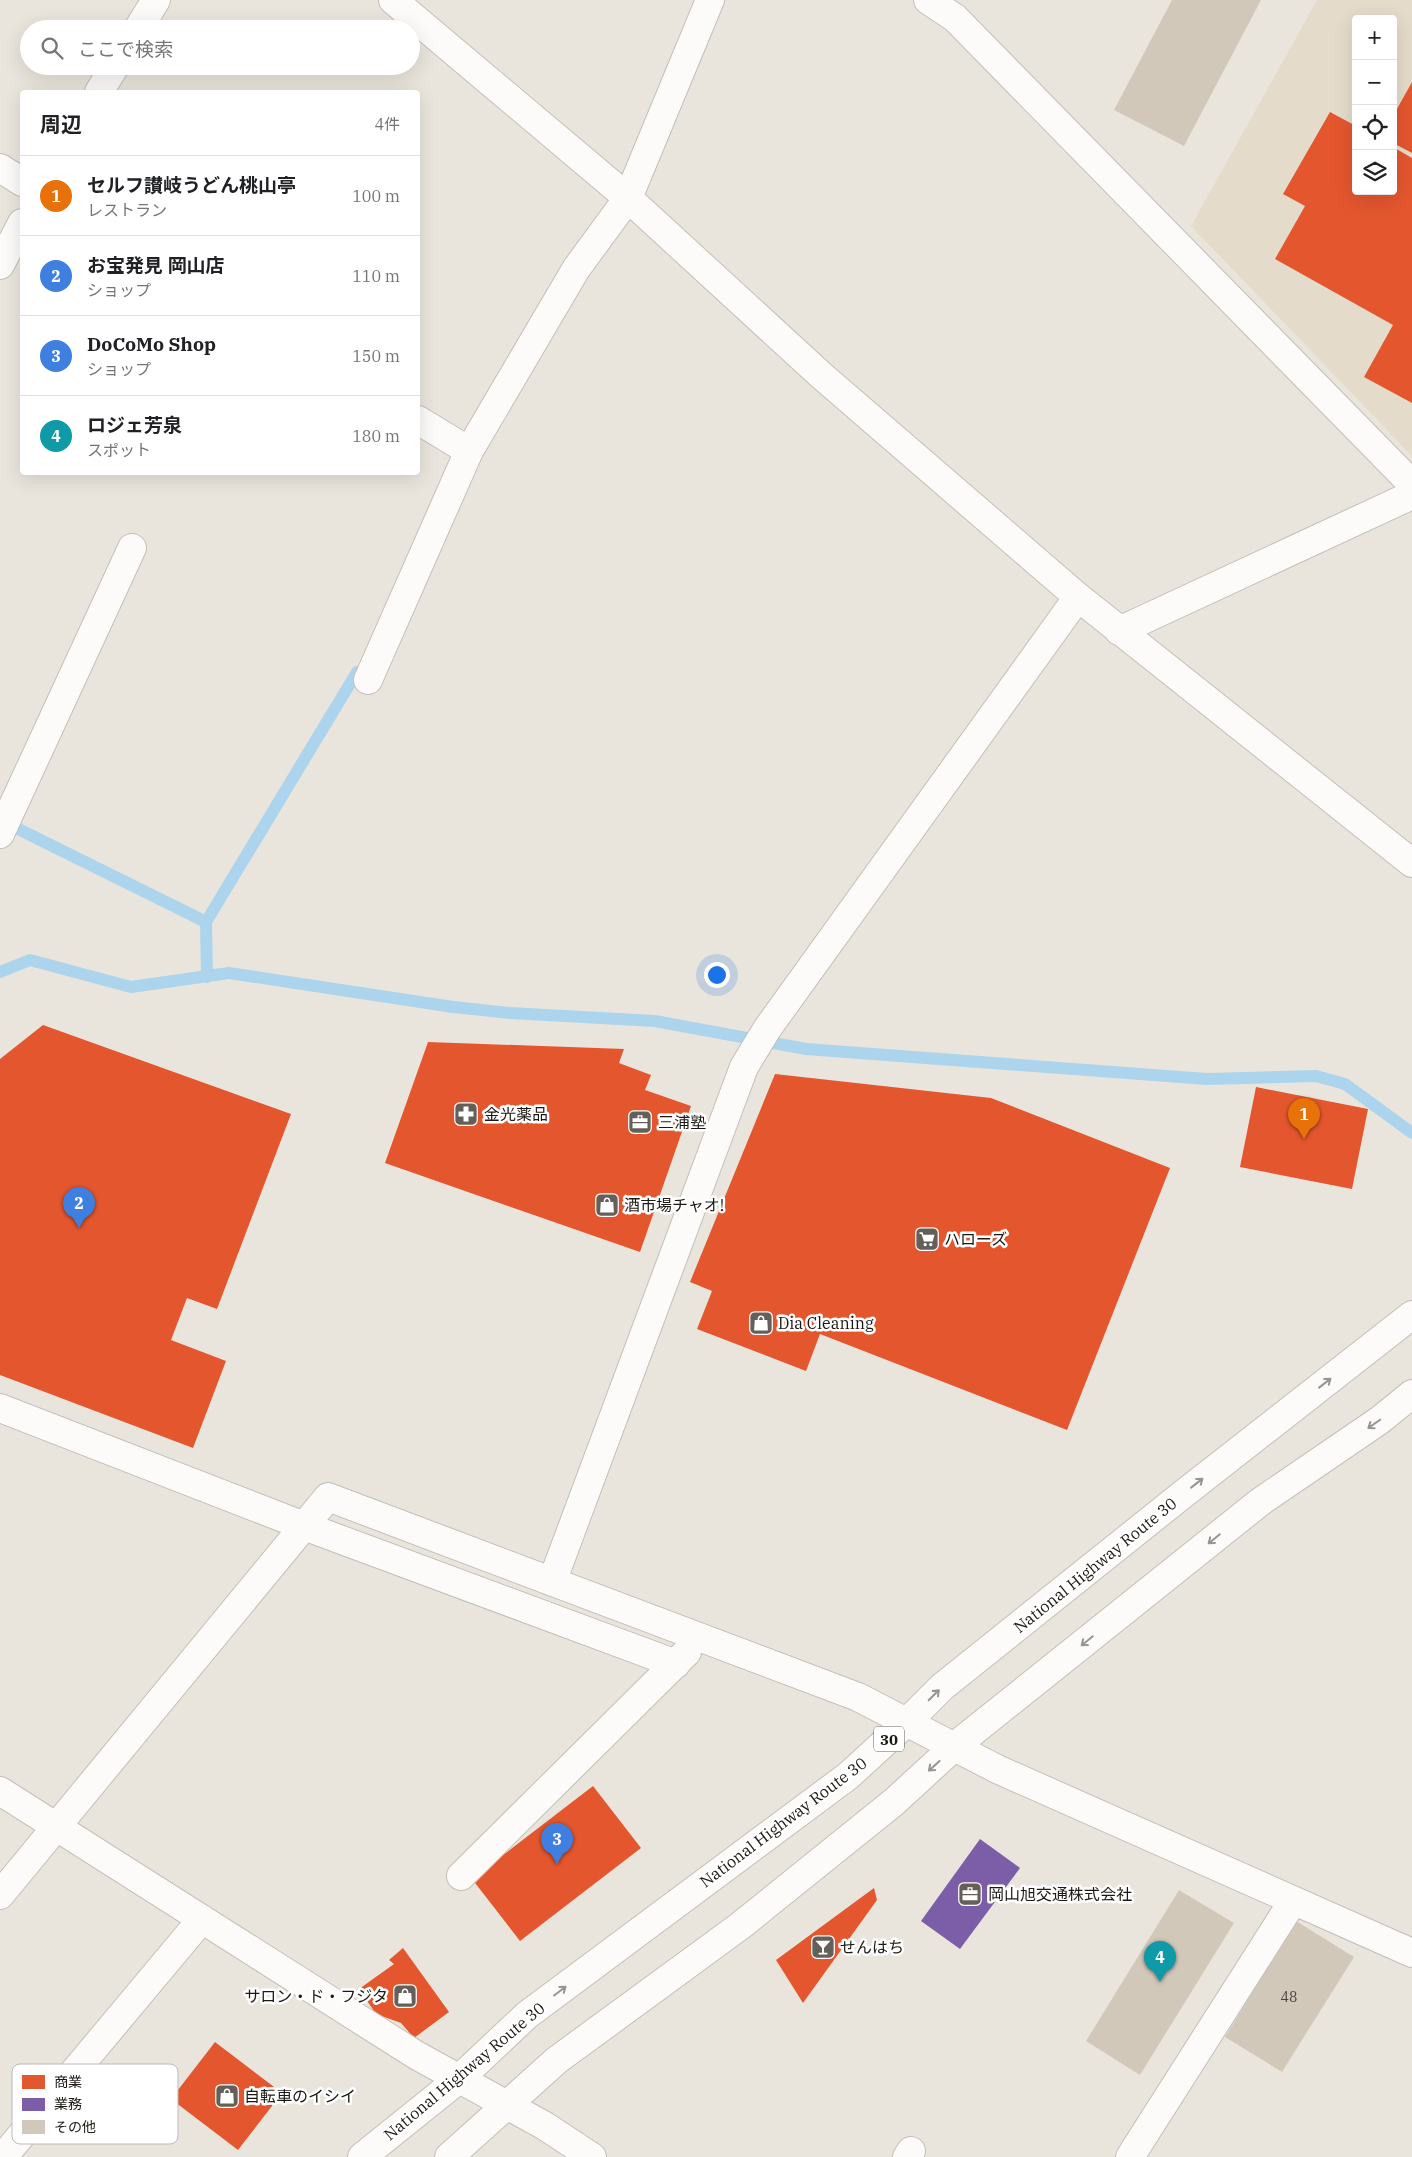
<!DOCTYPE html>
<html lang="ja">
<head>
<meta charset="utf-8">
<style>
	:root { --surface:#fff; --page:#f2f2f2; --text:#202124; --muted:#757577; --line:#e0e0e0; --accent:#0f766e }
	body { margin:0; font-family:"IBM Plex Serif","Noto Sans JP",serif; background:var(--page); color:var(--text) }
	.controls { position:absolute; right:15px; top:15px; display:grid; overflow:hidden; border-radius:5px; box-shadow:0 5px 20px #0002 }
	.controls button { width:45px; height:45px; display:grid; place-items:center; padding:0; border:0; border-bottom:1px solid var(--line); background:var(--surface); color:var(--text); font:25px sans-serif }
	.you { position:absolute; left:716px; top:974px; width:18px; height:18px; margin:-12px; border:4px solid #fff; border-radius:50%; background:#1a73e8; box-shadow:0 0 0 8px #1a73e833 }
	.badge { display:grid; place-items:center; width:32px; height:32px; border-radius:50%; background:var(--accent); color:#fff; font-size:16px; font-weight:700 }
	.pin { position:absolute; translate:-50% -41px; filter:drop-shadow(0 1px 2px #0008) }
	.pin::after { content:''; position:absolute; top:26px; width:18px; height:15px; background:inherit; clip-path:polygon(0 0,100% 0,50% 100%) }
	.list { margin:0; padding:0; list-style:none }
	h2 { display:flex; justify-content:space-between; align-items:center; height:65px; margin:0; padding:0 20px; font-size:21px }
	h2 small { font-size:16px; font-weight:400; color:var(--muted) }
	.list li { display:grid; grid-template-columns:32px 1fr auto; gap:15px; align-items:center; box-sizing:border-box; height:80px; padding:0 20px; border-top:1px solid var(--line) }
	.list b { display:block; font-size:19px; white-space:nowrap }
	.list p { margin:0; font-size:16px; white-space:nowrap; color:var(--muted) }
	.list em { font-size:16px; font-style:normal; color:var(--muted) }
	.icon { flex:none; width:28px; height:28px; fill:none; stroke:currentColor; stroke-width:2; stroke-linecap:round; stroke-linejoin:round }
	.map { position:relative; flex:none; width:1412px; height:2157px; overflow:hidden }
	.search { position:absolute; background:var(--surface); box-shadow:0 5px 20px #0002; left:20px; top:20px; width:400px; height:55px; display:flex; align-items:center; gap:12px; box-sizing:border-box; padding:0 18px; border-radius:28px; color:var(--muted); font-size:19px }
	.panel { position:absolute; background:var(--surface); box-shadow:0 5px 20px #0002; left:20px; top:90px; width:400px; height:385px; border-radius:5px }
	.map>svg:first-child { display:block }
	.built { fill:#e5dbcb; fill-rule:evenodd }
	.shops { fill:#e4572e }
	.offices { fill:#7b5ea7 }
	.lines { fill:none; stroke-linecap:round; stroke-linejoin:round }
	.stream { stroke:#acd4ec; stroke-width:12 }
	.building { fill:#d2c8ba }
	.minor-casing { stroke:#c3bfb8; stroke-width:30 }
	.highway-casing { stroke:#c3bfb8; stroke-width:30 }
	.minor { stroke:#fcfbfa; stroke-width:28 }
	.highway { stroke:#fcfbfa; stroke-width:28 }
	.oneway { stroke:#979592 }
	.labels { text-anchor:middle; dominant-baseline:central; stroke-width:5; stroke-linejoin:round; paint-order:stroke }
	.number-label { font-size:14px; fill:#4a453d }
	.shield { fill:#fff; stroke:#605e5a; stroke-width:1 }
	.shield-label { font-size:15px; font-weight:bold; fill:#1c1913 }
	.poi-label { font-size:16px; fill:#1c1913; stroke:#fff; text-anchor:start }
	.street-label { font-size:16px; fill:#1c1913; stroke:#fff }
	.key { fill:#fff; stroke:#bbbab8; stroke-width:1 }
	.key-label { font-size:14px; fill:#1c1913 }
</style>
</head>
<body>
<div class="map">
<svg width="1412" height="2157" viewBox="0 0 1412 2157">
	<rect width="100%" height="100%" fill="#eae5dc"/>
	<path class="built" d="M1317,0H1412V456L1191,226ZM1356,19H1393V191H1356Z"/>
	<path class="shops" d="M1412,82V153L1393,143V116Z
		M1330,112L1356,126V191H1393V147L1412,158V403L1364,377L1393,325L1275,259L1305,206L1283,194Z
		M43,1025L291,1114L217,1309L187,1298L171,1340L226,1361L193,1448L0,1375V1059Z
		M428,1042L624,1049L619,1063L651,1075L645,1090L691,1106L640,1252L385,1163Z
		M775,1074L991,1098L1170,1168L1067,1430L820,1334L806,1371L697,1329L712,1291L690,1282Z
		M1256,1087L1368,1109L1352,1189L1240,1167Z
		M593,1786L641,1848L520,1941L472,1879Z
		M874,1888L877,1900L803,2003L776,1960Z
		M403,1948L449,2012L414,2038L401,2023L376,2014L359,1989L394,1964L389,1960Z
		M215,2042L282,2093L238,2150L171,2099Z"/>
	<path class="offices" d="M980,1839L1020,1868L960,1949L921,1921Z"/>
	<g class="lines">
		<path class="stream" d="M2,821L206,922L207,977
			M206,922L357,672
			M0,972L30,960L131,987L229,973L453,1007L510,1013L655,1021L806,1049L1207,1079L1316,1076L1345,1084L1412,1133"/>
	</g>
	<path class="building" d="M1172,0H1261L1184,146L1114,110Z
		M1179,1890L1234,1923L1140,2075L1086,2041Z
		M1296,1921L1354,1957L1282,2072L1225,2037Z"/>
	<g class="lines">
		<g class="minor-casing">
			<path id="minor" d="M393,0L628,198L822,376L1078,597L1412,863
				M928,0L955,18L1412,484
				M138,29L156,0
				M99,92L115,66
				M0,168L22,182
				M0,265L22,223
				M418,420L469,451
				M1119,631L1412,495
				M368,680L469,451L576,269L628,198L710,0
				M0,834L132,548
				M0,1408L304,1526L676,1664
				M552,1582L744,1067L767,1029L1078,597
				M0,1791L416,2055L545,2126L592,2157
				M461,1876L687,1652
				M0,1895L328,1497L858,1697L997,1769L1412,1953
				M3,2157L202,1919
				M907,2157L911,2151
				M1130,2157L1293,1901"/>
		</g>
		<g class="highway-casing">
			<path id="highway" d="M362,2157L459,2079L527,2015L848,1776L907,1722L942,1687L1182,1495L1412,1315
				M449,2157L557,2060L740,1926L894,1802L955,1746L1260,1502L1380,1420L1412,1394"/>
		</g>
		<use href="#minor" class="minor"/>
		<use href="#highway" class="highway"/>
	</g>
	<defs><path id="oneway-shaft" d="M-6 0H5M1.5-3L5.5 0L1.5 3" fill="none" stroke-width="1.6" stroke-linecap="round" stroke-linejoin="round" transform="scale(1.25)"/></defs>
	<g class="oneway">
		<use href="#oneway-shaft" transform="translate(1325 1383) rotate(-38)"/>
		<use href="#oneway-shaft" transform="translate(1374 1424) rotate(145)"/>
		<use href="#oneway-shaft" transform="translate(1197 1483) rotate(-38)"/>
		<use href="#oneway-shaft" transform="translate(1214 1539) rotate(141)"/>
		<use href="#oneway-shaft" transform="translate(1087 1641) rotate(141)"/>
		<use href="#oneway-shaft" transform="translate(934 1695) rotate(-45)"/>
		<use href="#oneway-shaft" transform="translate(934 1766) rotate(138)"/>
		<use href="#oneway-shaft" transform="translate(560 1991) rotate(-37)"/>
	</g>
	<defs>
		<g id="pharmacy-square" transform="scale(1.25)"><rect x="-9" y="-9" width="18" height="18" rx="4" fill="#646059" stroke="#fff"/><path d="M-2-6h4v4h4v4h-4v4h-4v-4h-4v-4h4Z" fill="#fff"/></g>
		<g id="office-square" transform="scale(1.25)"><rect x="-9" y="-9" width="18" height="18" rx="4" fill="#646059" stroke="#fff"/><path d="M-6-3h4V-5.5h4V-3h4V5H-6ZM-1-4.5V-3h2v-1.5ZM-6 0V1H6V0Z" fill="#fff"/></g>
		<g id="shop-square" transform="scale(1.25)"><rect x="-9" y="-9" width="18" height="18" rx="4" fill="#646059" stroke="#fff"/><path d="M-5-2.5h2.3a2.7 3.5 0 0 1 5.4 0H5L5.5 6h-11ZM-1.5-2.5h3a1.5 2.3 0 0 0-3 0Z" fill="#fff"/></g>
		<g id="supermarket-square" transform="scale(1.25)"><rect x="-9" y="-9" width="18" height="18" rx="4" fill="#646059" stroke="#fff"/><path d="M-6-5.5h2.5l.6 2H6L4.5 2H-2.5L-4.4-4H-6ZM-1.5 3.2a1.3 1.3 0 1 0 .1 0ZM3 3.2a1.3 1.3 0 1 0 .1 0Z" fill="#fff"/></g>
		<g id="bar-square" transform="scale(1.25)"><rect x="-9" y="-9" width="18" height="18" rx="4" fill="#646059" stroke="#fff"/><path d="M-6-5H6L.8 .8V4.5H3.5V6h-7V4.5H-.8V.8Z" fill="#fff"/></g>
	</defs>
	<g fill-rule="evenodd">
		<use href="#pharmacy-square" x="466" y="1114"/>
		<use href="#office-square" x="640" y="1122"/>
		<use href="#shop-square" x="607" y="1205"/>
		<use href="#supermarket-square" x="927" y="1239"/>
		<use href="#shop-square" x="761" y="1323"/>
		<use href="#office-square" x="970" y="1894"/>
		<use href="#bar-square" x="823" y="1947"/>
		<use href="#shop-square" x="405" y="1996"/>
		<use href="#shop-square" x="227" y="2096"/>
	</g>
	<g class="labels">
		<g class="number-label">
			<text x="1289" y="1997">48</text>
		</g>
		<rect class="shield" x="874" y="1726.5" width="30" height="25" rx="4"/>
		<g class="shield-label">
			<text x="889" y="1739">30</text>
		</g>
		<g class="poi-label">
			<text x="484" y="1114">金光薬品</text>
			<text x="658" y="1122">三浦塾</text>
			<text x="624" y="1205">酒市場チャオ!</text>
			<text x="944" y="1239">ハローズ</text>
			<text x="778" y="1323">Dia Cleaning</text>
			<text x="988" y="1894">岡山旭交通株式会社</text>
			<text x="840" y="1947">せんはち</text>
			<text x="388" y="1996" text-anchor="end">サロン・ド・フジタ</text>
			<text x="244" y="2096">自転車のイシイ</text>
		</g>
		<g class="street-label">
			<text transform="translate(1095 1565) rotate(-39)">National Highway Route 30</text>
			<text transform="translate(783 1822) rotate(-37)">National Highway Route 30</text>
			<text transform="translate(464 2071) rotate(-40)">National Highway Route 30</text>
		</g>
	</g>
	<rect x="12" y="2064" width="166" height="80" rx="8" class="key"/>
	<rect x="22" y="2075" width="23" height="14" fill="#e4572e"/>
	<rect x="22" y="2098" width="23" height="13" fill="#7b5ea7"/>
	<rect x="22" y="2120" width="23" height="14" fill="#d2c8ba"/>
	<g class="key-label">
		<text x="54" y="2087">商業</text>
		<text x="54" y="2109">業務</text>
		<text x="54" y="2132">その他</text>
	</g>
</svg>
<div class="controls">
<button>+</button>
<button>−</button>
<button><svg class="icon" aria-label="locate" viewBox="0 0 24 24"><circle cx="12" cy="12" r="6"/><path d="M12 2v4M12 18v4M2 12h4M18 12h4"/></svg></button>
<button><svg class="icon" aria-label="layers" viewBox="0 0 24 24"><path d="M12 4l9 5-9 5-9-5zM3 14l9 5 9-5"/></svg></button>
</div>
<div class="you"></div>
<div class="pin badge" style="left:1304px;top:1139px;background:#e8710a">1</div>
<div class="pin badge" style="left:79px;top:1228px;background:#3f7fe0">2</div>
<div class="pin badge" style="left:557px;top:1864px;background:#3f7fe0">3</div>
<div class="pin badge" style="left:1160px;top:1982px;background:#0f9aa8">4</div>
<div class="search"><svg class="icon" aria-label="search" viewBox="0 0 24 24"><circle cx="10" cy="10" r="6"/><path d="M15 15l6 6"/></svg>ここで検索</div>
<section class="panel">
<h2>周辺<small>4件</small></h2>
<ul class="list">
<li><span class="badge" style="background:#e8710a">1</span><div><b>セルフ讃岐うどん桃山亭</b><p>レストラン</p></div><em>100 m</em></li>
<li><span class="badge" style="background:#3f7fe0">2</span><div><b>お宝発見 岡山店</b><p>ショップ</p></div><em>110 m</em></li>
<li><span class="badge" style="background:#3f7fe0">3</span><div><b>DoCoMo Shop</b><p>ショップ</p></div><em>150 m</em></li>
<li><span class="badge" style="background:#0f9aa8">4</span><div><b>ロジェ芳泉</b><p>スポット</p></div><em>180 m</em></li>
</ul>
</section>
</div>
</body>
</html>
